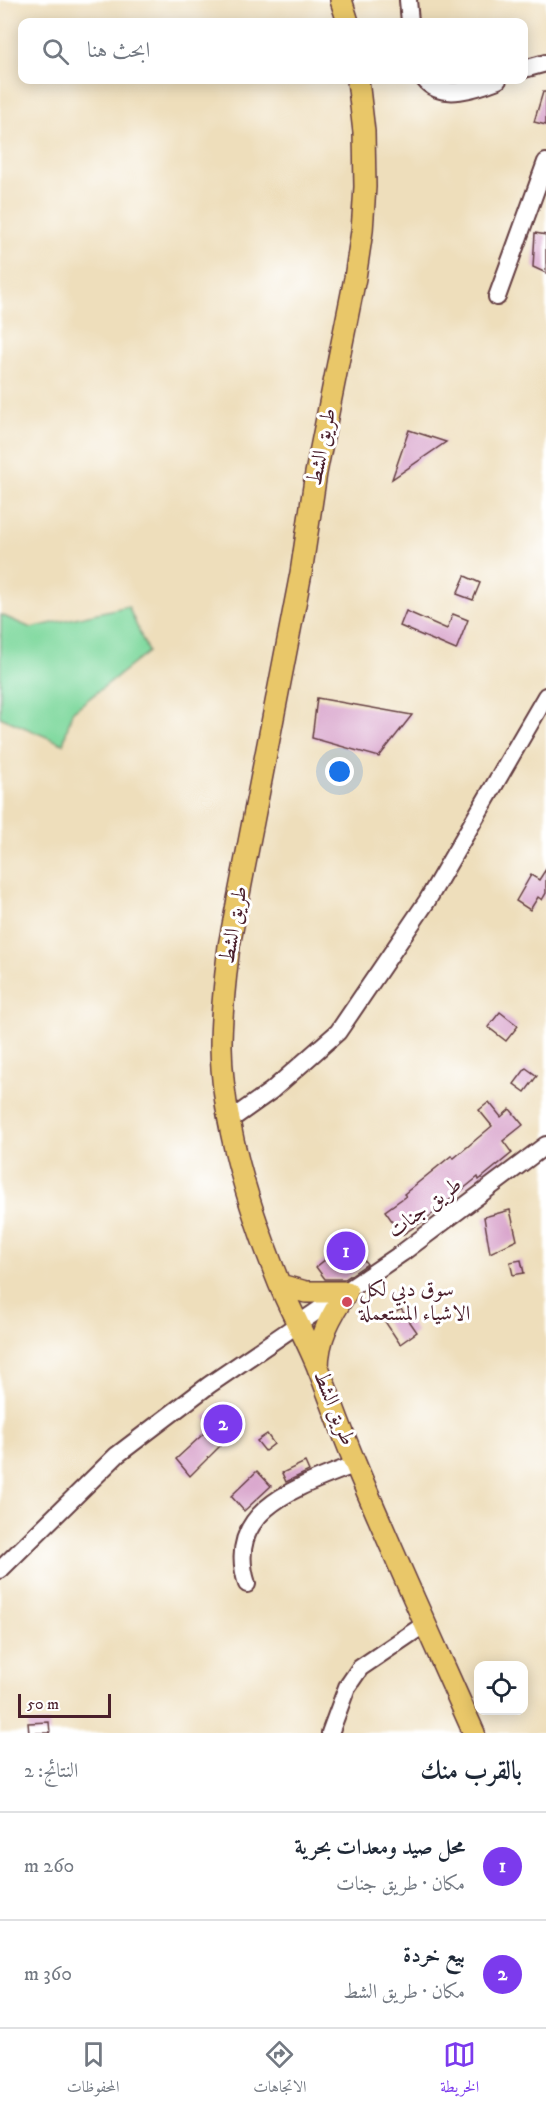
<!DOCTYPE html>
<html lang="ar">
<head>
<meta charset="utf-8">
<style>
	:root { --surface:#fff; --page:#f6f6f7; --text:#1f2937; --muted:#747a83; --line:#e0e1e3; --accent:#7c3aed }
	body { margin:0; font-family:"IM FELL DW Pica",Amiri,serif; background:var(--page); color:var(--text); direction:rtl }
	.controls { position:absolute; right:18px; bottom:18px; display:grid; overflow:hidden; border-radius:12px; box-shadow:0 3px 15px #0003 }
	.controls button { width:54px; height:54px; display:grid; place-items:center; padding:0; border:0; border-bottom:2px solid var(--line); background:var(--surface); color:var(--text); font:30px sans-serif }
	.scale { position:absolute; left:18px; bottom:15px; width:93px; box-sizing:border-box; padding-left:6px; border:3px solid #4a1f2b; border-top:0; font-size:16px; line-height:21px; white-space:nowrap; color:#4a1f2b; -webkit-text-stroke:4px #fff; paint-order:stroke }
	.you { position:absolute; left:340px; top:772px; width:21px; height:21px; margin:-15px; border:4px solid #fff; border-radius:50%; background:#1a73e8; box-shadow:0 0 0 9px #1a73e833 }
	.badge { display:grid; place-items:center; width:39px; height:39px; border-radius:50%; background:var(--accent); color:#fff; font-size:20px; font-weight:700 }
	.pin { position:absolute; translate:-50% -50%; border:3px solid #fff; box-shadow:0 2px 6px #0006 }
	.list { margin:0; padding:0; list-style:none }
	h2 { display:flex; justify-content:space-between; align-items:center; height:78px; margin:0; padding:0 24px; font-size:26px }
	h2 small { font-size:20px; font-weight:400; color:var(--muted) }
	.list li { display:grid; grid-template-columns:39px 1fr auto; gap:18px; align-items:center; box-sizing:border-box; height:108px; padding:0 24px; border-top:2px solid var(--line) }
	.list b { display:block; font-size:22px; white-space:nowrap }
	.list p { margin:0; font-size:20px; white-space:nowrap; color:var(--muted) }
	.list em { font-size:20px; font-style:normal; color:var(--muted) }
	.icon { flex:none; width:33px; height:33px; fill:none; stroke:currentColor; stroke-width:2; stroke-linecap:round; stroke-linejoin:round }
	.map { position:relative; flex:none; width:546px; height:1733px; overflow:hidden; direction:ltr }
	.search { position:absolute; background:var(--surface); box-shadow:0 3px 15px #0003; left:18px; right:18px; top:18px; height:66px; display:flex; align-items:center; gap:15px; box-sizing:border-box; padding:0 21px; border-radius:12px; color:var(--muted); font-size:22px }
	.sheet { height:294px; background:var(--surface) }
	nav { display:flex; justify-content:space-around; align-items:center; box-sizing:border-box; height:84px; border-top:2px solid var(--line); background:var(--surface); font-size:16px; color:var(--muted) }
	nav a { display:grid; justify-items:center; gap:3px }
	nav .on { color:var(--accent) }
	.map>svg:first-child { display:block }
	.green { fill:#80d99f; stroke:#657c65; stroke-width:1.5 }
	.building { fill:#d8a3cb }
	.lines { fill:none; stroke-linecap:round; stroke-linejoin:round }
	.minor-casing { stroke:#633c41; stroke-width:20 }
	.major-casing { stroke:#633c41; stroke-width:24 }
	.minor { stroke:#fff; stroke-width:16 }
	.major { stroke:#e9c769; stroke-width:21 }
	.poi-dot { fill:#d1495b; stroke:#fff; stroke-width:2 }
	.labels { text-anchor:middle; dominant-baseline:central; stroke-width:6; stroke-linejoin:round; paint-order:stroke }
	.street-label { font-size:21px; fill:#4a1f2b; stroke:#fff }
	.poi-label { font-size:21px; fill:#4a1f2b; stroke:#fff; text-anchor:start }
</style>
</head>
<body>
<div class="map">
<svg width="546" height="1733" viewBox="0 0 546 1733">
	<rect width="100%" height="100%" fill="#fff"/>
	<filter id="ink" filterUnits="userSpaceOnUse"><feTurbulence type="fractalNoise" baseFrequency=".0167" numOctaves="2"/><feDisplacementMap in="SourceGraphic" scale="12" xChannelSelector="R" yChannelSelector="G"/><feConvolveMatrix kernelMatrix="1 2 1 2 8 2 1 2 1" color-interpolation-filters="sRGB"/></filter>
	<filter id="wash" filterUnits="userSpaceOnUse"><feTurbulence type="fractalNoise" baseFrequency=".008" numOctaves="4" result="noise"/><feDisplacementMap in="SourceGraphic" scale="24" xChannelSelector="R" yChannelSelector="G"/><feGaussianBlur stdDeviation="1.35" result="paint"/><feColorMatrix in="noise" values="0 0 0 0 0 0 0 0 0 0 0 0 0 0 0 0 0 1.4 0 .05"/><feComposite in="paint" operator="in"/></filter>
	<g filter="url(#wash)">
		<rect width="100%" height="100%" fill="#eedebb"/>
		<path class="green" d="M128,606L148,652L72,712L63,744L0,717L1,615L31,628Z"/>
		<g id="blocks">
			<path class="building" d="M543,92H546V125L534,122Z
				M535,233L546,235V273L533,267Z
				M409,430L446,442L392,479Z
				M465,576L480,583L473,600L457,594Z
				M406,611L447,629L453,614L468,620L456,650L400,626Z
				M317,698L412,715L379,757L312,738Z
				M546,869V893L542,900L538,897L530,910L516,901L531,875L539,880Z
				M500,1012L518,1026L506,1041L488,1027Z
				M526,1068L537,1076L525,1092L514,1084Z
				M489,1102L501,1117L510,1109L523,1125L503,1141L512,1153L479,1180L478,1177L425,1220L402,1235L385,1211L406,1196L404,1194L451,1156L454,1158L492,1126L479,1110Z
				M510,1210L517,1240L490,1253L484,1217Z
				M349,1241L367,1264L345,1279H325L316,1267Z
				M521,1260L524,1273L513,1275L510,1262Z
				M401,1309L417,1332L400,1344L384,1320Z
				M221,1405L242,1431L233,1439L221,1445L190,1476L176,1459L212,1426L204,1417Z
				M267,1434L274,1444L265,1451L257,1441Z
				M305,1462L309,1471L286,1482L282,1473Z
				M257,1471L271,1486L244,1511L231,1496Z
				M49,1722L50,1733H29L28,1723Z"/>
		</g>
	</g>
	<g filter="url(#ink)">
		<use href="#blocks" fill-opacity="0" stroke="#633c41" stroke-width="1.5"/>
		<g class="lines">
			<g class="minor-casing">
				<path id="minor" d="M408,0L410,22
					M524,69L546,63
					M425,80C442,101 477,88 498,80
					M497,297L546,162
					M230,1120L271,1091L338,1032L427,901L546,696
					M0,1570L117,1455L209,1385L402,1253L546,1145
					M247,1584C223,1508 301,1486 356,1464
					M330,1733L347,1687L360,1668L425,1624"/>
			</g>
			<g class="major-casing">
				<path id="major" d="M341,0L348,22
					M358,80L364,132L365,187L362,231L355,278L316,473L301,573L229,946C225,980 221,1012 221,1046C222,1124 250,1211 279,1283C291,1312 307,1340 319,1370C331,1401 342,1432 355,1463C393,1554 434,1643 474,1733
					M280,1285L306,1292H347
					M318,1368C318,1338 331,1315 347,1292"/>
			</g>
			<use href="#minor" class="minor"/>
			<use href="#major" class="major"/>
		</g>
	</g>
	<circle class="poi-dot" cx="347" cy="1302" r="6"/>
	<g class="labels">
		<g class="street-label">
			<text transform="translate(322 447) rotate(-79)">طريق الشط</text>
			<text transform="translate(234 925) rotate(-80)">طريق الشط</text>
			<text transform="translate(425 1208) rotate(-37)">طريق جنات</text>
			<text transform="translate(334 1408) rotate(68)">طريق الشط</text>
		</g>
		<g class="poi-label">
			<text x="359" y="1290">سوق دبي لكل<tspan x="359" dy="24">الاشياء المستعملة</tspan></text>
		</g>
	</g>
</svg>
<div class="controls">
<button><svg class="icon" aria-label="locate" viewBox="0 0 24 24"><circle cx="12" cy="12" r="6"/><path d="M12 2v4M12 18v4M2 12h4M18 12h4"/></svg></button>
</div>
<div class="scale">50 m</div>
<div class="you"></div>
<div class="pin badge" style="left:346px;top:1251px">1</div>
<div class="pin badge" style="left:223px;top:1424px">2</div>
<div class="search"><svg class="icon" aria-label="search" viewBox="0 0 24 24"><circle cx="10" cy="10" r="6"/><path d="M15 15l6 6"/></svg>ابحث هنا</div>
</div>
<section class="sheet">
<h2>بالقرب منك<small>النتائج: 2</small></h2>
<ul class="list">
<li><span class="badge">1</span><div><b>محل صيد ومعدات بحرية</b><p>مكان · طريق جنات</p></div><em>260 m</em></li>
<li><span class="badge">2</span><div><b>بيع خردة</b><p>مكان · طريق الشط</p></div><em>360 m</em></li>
</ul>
</section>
<nav>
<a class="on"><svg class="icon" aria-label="map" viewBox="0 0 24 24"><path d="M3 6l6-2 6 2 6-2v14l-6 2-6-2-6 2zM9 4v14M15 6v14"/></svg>الخريطة</a>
<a><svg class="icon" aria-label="directions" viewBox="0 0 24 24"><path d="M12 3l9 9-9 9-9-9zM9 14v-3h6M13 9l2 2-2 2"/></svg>الاتجاهات</a>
<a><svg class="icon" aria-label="saved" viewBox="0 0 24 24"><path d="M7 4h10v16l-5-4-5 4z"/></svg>المحفوظات</a>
</nav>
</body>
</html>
